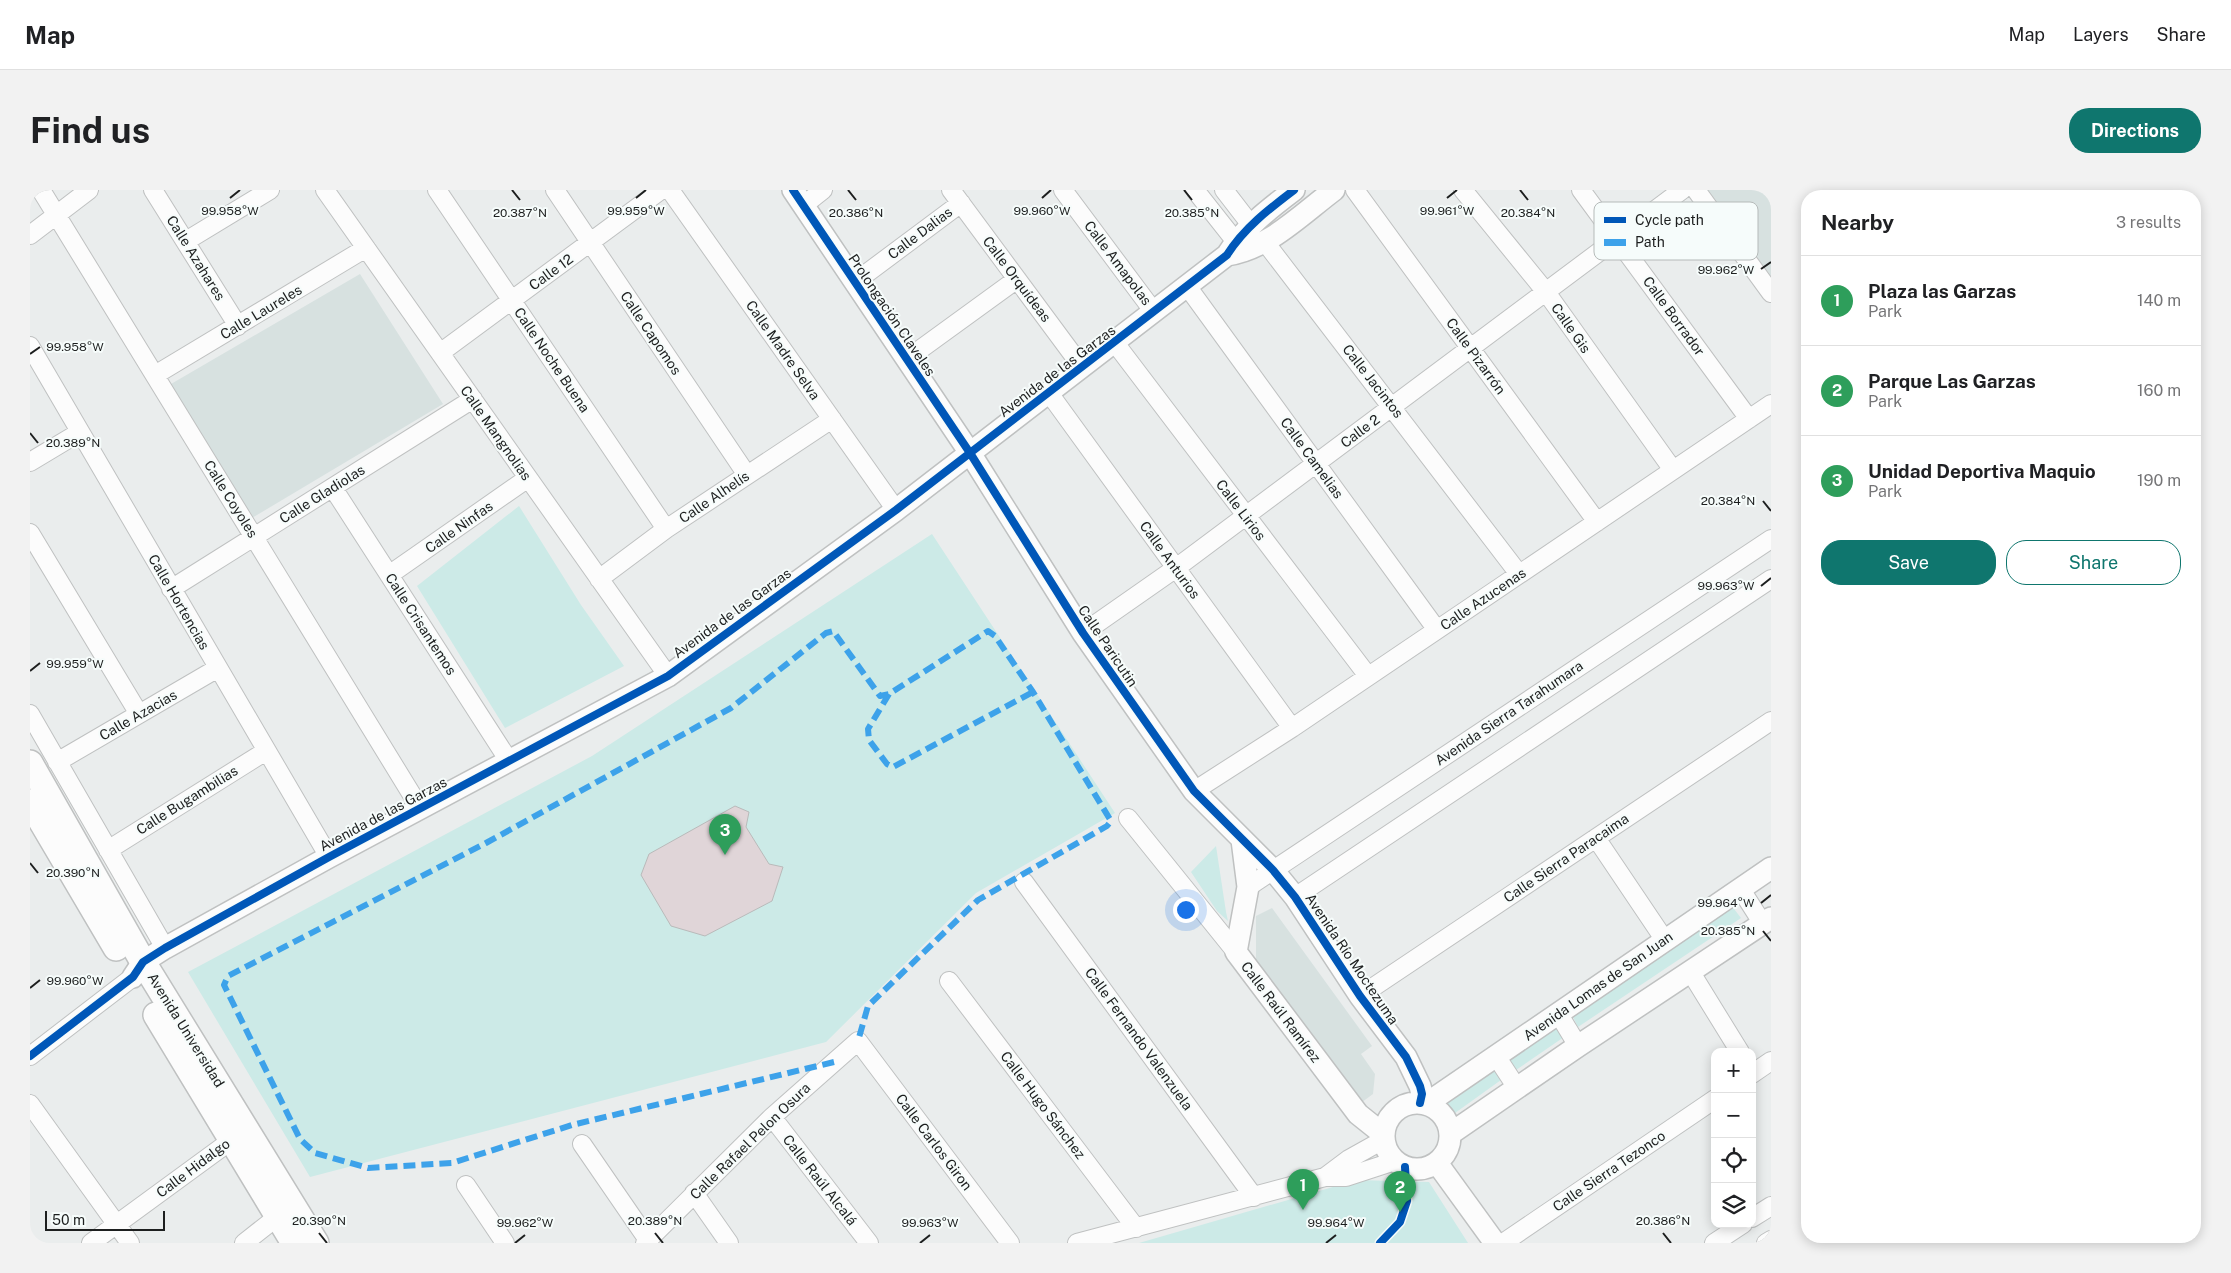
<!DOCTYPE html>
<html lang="en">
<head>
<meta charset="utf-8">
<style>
	:root { --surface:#fff; --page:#f2f2f2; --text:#202124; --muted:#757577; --line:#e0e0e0; --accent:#0f766e }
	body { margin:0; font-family:"Public Sans",sans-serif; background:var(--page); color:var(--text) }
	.controls { position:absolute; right:15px; bottom:15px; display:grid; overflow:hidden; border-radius:10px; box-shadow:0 2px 12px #0003 }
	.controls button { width:45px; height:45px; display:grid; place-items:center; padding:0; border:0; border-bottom:1px solid var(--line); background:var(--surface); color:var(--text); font:25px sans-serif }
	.scale { position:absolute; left:15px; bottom:12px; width:120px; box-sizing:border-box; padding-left:5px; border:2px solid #1d1f1f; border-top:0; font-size:14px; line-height:18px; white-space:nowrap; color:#1d1f1f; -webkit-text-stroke:4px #f6fcfb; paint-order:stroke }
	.you { position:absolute; left:1155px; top:719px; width:18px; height:18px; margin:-12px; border:4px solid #fff; border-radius:50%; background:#1a73e8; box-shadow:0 0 0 8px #1a73e833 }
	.badge { display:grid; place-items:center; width:32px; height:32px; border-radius:50%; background:var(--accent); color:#fff; font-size:16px; font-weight:700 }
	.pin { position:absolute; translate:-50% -41px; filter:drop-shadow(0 1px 2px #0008) }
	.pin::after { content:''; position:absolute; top:26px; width:18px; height:15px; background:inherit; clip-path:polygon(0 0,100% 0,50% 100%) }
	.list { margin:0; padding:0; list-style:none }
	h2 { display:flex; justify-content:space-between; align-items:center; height:65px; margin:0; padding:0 20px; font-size:21px }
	h2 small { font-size:16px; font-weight:400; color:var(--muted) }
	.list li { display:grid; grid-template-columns:32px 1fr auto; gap:15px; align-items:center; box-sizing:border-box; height:90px; padding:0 20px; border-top:1px solid var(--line) }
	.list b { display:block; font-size:19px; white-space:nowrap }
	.list p { margin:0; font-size:16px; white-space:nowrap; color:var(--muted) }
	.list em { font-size:16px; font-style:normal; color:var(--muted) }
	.actions { display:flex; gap:10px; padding:15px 20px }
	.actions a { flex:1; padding:11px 0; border:1px solid var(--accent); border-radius:20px; text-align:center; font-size:18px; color:var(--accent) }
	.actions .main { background:var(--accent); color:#fff }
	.icon { flex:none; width:28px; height:28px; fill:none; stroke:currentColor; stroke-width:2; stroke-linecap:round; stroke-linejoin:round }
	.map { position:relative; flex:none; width:1741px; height:1053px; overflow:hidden; border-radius:20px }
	header { display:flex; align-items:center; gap:30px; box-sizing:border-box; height:70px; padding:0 25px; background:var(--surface); border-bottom:1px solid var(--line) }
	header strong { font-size:24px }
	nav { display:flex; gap:28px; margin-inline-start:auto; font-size:18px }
	.intro { display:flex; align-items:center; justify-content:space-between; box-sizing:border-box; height:120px; padding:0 30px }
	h1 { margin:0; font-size:35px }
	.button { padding:12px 22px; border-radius:20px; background:var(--accent); color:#fff; font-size:18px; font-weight:700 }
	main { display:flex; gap:30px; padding:0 30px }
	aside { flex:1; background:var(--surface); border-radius:20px; box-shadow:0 2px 12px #0003 }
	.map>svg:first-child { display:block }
	.built { fill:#d7e1e0 }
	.green { fill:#cceae7 }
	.building { fill:#e0d5d8; stroke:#b9baba }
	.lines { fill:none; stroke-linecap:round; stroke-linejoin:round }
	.minor-casing { stroke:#bfc1c1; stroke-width:20 }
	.tertiary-casing { stroke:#bfc1c1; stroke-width:24 }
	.secondary-casing { stroke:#bfc1c1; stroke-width:28 }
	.minor { stroke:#fcfcfc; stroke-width:18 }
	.tertiary { stroke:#fcfcfc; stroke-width:21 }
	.secondary { stroke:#fcfcfc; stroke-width:25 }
	.quiet { stroke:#3da2ea; stroke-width:6; stroke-dasharray:12 6; stroke-linecap:butt }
	.cycleway-casing { stroke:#f6fcfb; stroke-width:11 }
	.cycleway { stroke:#0057b8; stroke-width:8 }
	.ticks { fill:none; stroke:#1d1f1f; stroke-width:2 }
	.labels { text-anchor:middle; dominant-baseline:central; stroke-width:4; stroke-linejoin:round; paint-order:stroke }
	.street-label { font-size:14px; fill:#1d1f1f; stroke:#f6fcfb }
	.key { fill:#f6fcfb; stroke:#b5bab9; stroke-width:1 }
	.key-label { font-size:14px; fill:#1d1f1f }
	.ticks-label { font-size:12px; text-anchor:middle; fill:#1d1f1f; stroke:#f6fcfb; stroke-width:4; stroke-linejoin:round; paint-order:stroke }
</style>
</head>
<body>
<header>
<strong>Map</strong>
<nav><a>Map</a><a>Layers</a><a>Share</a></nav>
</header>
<div class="intro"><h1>Find us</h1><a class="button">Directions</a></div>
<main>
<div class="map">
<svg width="1741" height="1053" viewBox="0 0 1741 1053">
	<rect width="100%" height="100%" fill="#eaeded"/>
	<path class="built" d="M1676,0H1741V86Z
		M330,84L413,214L222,328L141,194Z
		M1242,718L1342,856L1331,864L1345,884L1343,904L1328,915L1226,775V726Z"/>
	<path class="green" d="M489,316L551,415L594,476L475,538L387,396Z
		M902,344L1085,623L946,703L796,852L280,987L158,782L562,566Z
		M1186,656L1196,722L1198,731L1187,721L1161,682Z
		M1701,715L1711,728L1548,837L1540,821Z
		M1524,832L1534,847L1486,880L1476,865Z
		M1461,875L1471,890L1425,923L1412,907Z
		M1327,990L1399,992L1438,1053H1109Z"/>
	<path class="building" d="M705,616L719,622L716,637L739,674L753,677L742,711L675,746L641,736L611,685L619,664Z"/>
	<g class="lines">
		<g class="minor-casing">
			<path id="minor" d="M11,0L390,618
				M123,0L208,136
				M295,0L638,486
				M407,0L636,339
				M525,0L717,285
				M640,0L866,320
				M921,0L1052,177
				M1033,0L1124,122
				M1165,0L1214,62
				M1194,0L1221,35
				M1325,0L1567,332
				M1433,0L1516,102L1643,280
				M1551,0L1719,229
				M1666,0L1741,103
				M774,15L793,0
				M0,45L59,0
				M156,51L240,0
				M1235,52L1489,384
				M825,92L931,13
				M1157,96L1407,440
				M1085,153L1338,486
				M0,156L299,667
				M410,163L631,0
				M877,169L987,89
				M125,185L336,58
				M1019,203L1262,538
				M0,272L50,242
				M303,298L479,571
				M0,343L109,524
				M359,385L498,288
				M569,389L636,339L802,229
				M141,399L443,209
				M1053,443L1146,378L1652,0
				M0,524L135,758
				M27,572L188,478
				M1164,601L1262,538L1741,214
				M1098,628L1206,762
				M1566,648L1634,749
				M78,660L236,561
				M994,692L1224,1007
				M1218,697L1741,349
				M1710,698L1733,734
				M1265,707L1741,389
				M1660,781L1710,862
				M919,791L1106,1038
				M1330,806L1741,531
				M1528,823L1548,856
				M0,866L103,787
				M1466,866L1487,898
				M1722,884L1741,871
				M0,914L100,1053
				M742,927L839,1053
				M552,954L618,1050
				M1295,987L1319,969L1353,950
				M436,995L475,1053
				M664,1003L699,1053
				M1722,1028L1741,1016
				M61,1053L210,944
				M214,1053L256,1020
				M615,1053L742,927L828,851L980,1053
				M1047,1053L1295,987H1316L1365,971
				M1473,1053L1685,909
				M1684,1053L1713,1034
				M1736,1053L1741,1050"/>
		</g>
		<g class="tertiary-casing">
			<path id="tertiary" d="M763,0L940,263L1053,443L1164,601L1243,680L1265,707L1330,806L1376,867L1390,896L1392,904L1390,913
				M1197,65C1238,59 1272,24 1304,0
				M1212,650L1218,697L1206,762L1328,924L1353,944
				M103,787L113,772L135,758L299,667L638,486L866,320L1197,65C1214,38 1239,19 1264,0
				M1354 946a33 33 0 1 1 66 0a33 33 0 1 1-66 0Z
				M1396,914L1741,678
				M1420,944L1548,856L1741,728
				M1407,973L1465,1053"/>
		</g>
		<g class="secondary-casing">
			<path id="secondary" d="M0,573L113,772L286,1053
				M0,612L86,758
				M126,825L264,1053"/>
		</g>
		<use href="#minor" class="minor"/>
		<use href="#tertiary" class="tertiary"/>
		<use href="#secondary" class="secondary"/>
		<path class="quiet" d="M859,504L838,539L839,550L857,574L863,577L1003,502
			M804,872L542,935L422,973L338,978L285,963L270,949L194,795L198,786L456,653L701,518L796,443L803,441L850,506L859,504L958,441L965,446L1003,502L1081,631L1077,636L948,710L838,816L828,851"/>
		<g class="cycleway-casing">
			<path id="cycleway" d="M763,0L940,263L1053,443L1164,601L1243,680L1265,707L1330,806L1376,867L1390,896L1392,904L1390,913
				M0,866L103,787L113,772L135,758L299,667L638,486L866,320L1197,65C1214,38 1239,19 1264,0
				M1350,1053L1370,1032L1377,1011L1375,977"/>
		</g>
		<use href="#cycleway" class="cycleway"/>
	</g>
	<path class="ticks" d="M482,0L490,10M818,0L826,10M1154,0L1162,10M1490,0L1498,10M200,8L210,0M606,8L616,0M1012,8L1021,0M1417,8L1427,0M1731,79L1741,72M0,164L10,157M0,243L8,253M1733,311L1741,321M1731,396L1741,388M0,481L10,473M0,673L8,683M1731,713L1741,705M1733,741L1741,751M0,798L10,790M289,1043L297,1053M625,1043L633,1053M1633,1043L1641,1053M485,1053L495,1045M890,1053L900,1045M1296,1053L1306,1045"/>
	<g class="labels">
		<g class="street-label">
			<text transform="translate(890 43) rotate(-37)">Calle Dalias</text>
			<text transform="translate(166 68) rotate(58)">Calle Azahares</text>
			<text transform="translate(1088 73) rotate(53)">Calle Amapolas</text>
			<text transform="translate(521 82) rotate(-36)">Calle 12</text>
			<text transform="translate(987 89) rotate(53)">Calle Orquídeas</text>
			<text transform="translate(231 122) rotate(-31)">Calle Laureles</text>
			<text transform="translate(862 125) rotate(56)">Prolongación Claveles</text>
			<text transform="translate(1644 126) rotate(54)">Calle Borrador</text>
			<text transform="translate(1541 138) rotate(55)">Calle Gis</text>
			<text transform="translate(621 143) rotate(56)">Calle Capomos</text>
			<text transform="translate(753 160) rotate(55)">Calle Madre Selva</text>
			<text transform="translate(1446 166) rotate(54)">Calle Pizarrón</text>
			<text transform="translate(522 170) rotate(56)">Calle Noche Buena</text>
			<text transform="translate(1027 181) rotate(-37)">Avenida de las Garzas</text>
			<text transform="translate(1343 191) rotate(52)">Calle Jacintos</text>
			<text transform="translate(1330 241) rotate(-37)">Calle 2</text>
			<text transform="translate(466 243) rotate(55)">Calle Mangnolias</text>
			<text transform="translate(1282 268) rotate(54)">Calle Camelias</text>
			<text transform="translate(292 304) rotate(-32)">Calle Gladiolas</text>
			<text transform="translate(684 307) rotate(-34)">Calle Alhelís</text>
			<text transform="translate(201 309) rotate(58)">Calle Coyoles</text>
			<text transform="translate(1211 320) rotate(53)">Calle Lirios</text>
			<text transform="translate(429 337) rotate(-35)">Calle Ninfas</text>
			<text transform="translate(1140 370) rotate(54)">Calle Anturios</text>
			<text transform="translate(1453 409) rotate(-34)">Calle Azucenas</text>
			<text transform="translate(149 412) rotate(60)">Calle Hortencias</text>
			<text transform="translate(702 423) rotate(-36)">Avenida de las Garzas</text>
			<text transform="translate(391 434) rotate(57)">Calle Crisantemos</text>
			<text transform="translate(1078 456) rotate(56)">Calle Paricutin</text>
			<text transform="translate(1479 523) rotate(-34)">Avenida Sierra Tarahumara</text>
			<text transform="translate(108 525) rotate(-30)">Calle Azacias</text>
			<text transform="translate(157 610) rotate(-32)">Calle Bugambilias</text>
			<text transform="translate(353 624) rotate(-28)">Avenida de las Garzas</text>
			<text transform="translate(1536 668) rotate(-34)">Calle Sierra Paracaima</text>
			<text transform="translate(1322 769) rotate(56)">Avenida Río Moctezuma</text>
			<text transform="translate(1568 796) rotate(-35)">Avenida Lomas de San Juan</text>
			<text transform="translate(1251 822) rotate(53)">Calle Raúl Ramírez</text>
			<text transform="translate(156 840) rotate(58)">Avenida Universidad</text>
			<text transform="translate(1109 849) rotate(54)">Calle Fernando Valenzuela</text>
			<text transform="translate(1013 915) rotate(53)">Calle Hugo Sánchez</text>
			<text transform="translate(720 951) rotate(-44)">Calle Rafael Pelon Osura</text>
			<text transform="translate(904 952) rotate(53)">Calle Carlos Giron</text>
			<text transform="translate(163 978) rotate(-37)">Calle Hidalgo</text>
			<text transform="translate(1579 981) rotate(-34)">Calle Sierra Tezonco</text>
			<text transform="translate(790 990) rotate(52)">Calle Raúl Alcalá</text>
		</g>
	</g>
	<rect x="1564" y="12" width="164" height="58" rx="8" class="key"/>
	<rect x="1574" y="27" width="22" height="6" fill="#0057b8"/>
	<rect x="1574" y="49" width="22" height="7" fill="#3da2ea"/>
	<g class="key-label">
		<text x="1605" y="35">Cycle path</text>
		<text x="1605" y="57">Path</text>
	</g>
	<g class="ticks-label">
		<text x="200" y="25">99.958°W</text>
		<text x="606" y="25">99.959°W</text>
		<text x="1012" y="25">99.960°W</text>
		<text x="1417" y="25">99.961°W</text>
		<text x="490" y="27">20.387°N</text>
		<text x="826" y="27">20.386°N</text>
		<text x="1162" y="27">20.385°N</text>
		<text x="1498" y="27">20.384°N</text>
		<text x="1696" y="84">99.962°W</text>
		<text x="45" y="161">99.958°W</text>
		<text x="43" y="257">20.389°N</text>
		<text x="1698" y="315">20.384°N</text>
		<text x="1696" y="400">99.963°W</text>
		<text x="45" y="478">99.959°W</text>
		<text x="43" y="687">20.390°N</text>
		<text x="1696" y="717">99.964°W</text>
		<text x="1698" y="745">20.385°N</text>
		<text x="45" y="795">99.960°W</text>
		<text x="289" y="1035">20.390°N</text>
		<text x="625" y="1035">20.389°N</text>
		<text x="1633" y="1035">20.386°N</text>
		<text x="495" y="1037">99.962°W</text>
		<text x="900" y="1037">99.963°W</text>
		<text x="1306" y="1037">99.964°W</text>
	</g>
</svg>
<div class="controls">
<button>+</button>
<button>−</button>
<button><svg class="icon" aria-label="locate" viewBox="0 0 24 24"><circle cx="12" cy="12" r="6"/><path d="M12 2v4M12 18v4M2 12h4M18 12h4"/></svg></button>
<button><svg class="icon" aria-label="layers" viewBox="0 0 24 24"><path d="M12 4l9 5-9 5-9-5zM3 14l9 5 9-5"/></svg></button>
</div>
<div class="scale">50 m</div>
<div class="you"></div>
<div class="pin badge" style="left:1273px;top:1020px;background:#2e9e5b">1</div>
<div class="pin badge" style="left:1370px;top:1022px;background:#2e9e5b">2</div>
<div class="pin badge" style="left:695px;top:665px;background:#2e9e5b">3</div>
</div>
<aside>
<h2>Nearby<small>3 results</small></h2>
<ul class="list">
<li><span class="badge" style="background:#2e9e5b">1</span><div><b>Plaza las Garzas</b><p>Park</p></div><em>140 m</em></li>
<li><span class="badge" style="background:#2e9e5b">2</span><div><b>Parque Las Garzas</b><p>Park</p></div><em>160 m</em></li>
<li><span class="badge" style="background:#2e9e5b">3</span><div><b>Unidad Deportiva Maquio</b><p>Park</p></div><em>190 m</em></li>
</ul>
<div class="actions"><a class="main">Save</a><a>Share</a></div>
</aside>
</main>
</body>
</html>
